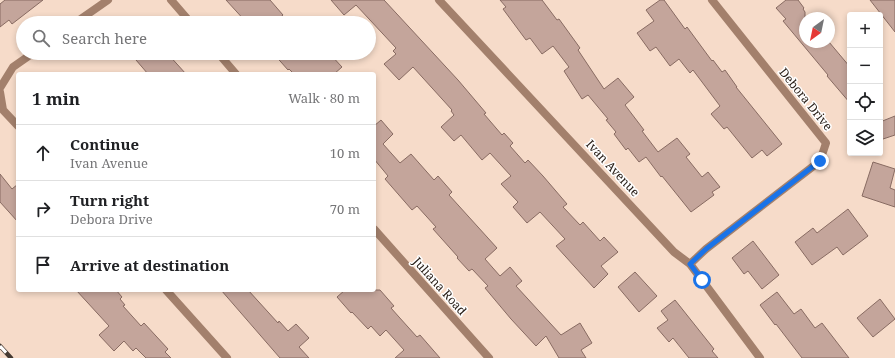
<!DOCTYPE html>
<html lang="en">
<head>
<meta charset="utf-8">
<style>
	:root { --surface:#fff; --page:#f6f6f6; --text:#202124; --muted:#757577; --line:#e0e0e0 }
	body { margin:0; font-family:"Noto Serif",serif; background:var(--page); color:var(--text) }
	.controls { position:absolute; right:12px; top:12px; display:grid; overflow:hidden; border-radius:4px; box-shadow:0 2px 6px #0003 }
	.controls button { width:36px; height:36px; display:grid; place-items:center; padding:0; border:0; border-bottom:1px solid var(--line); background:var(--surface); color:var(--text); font:20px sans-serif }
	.compass { position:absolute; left:799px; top:12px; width:36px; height:36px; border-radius:50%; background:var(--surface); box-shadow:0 2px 6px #0003; rotate:213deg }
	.stop { position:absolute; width:12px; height:12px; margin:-9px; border:3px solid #1a73e8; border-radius:50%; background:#fff }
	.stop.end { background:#1a73e8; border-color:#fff; box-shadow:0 1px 4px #0008 }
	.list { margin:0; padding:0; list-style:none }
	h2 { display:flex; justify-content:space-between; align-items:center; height:52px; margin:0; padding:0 16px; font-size:17px }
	h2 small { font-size:13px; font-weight:400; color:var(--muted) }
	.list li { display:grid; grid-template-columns:26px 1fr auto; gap:12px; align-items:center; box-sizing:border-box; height:56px; padding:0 16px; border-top:1px solid var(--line) }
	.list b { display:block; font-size:15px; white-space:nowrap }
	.list p { margin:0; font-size:13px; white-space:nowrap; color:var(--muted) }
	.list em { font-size:13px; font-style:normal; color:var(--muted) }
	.icon { flex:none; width:22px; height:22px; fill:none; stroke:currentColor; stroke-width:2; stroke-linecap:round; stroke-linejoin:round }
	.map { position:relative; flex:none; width:895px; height:358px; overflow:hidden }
	.search { position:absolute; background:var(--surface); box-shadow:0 2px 6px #0003; left:16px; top:16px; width:360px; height:44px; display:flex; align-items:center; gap:10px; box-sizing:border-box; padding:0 14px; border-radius:22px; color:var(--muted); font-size:15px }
	.panel { position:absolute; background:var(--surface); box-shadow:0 2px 6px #0003; left:16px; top:72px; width:360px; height:220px; border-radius:4px }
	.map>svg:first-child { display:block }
	.building { fill:#c4a59b; stroke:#886b62 }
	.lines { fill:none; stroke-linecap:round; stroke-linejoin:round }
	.minor { stroke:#a3806c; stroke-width:8 }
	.rail-casing { stroke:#453931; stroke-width:4.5 }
	.rail { stroke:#fff; stroke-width:3; stroke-dasharray:9; stroke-linecap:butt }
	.route { stroke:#1a73e8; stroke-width:5 }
	.labels { text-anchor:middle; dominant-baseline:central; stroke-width:3; stroke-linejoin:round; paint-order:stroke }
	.street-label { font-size:12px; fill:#2b211a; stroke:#fff }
</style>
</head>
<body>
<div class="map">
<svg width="895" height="358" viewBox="0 0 895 358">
	<rect width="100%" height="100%" fill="#f6dbc9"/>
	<path class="building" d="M5,0H43L12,24L9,20L0,27V4Z
		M226,0H270L283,15L274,23H247Z
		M331,0H384L458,80L486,113L484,114L502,135L504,133L513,143L510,146L525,163L528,160L543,176L567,204L563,207L580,225L583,222L600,241L604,237L618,252L601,266L608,274L594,288L556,246L565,239L540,212L527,223L513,207L518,202L501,184L511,176L490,153L482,160L461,135L454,141L441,127L454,115L451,111L452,110L413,67L399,80L384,64L396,54L393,51L396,48L356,5L344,15Z
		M500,0H542L557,20L559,19L580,48L578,50L604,89L618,78L634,97L625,105L644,130L642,131L658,152L677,138L690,154L686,157L702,177L708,172L720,187L712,192L714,195L691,212L662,176L661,177L646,157L639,162L628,148L626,150L614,134L616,132L606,120L608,119L588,95L582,99L564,71L569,67L553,46L542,54L530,38L526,40L503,9L506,7Z
		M660,0H664L685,29L687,27L712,61L713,60L722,72L725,70L737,87H736L782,144L767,156L762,150L752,158L727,127L724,129L711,114L720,106L693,70L690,73L679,59L670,66L656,47L650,51L637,33L654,21L646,10Z
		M786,0H798L804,8L803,9L805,12V42H829L850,67V103L827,76L828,75L783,21L786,19L776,8Z
		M870,0H895V32Z
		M130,53H167L186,74H148Z
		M273,53H329L342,67L334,74H294L289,69L288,70Z
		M895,116V135L880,140V122Z
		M381,120L393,134L383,144L400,163L411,154L434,180L438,176L452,192L449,195L497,248L485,259L500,276L510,267L522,281L516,286L561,335L580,323L592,343L581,350L586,358H559L546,336L536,346L511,319L485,288L488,286L472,269L469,271L457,258L458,257L433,229L436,227L417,206L412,210L385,179L388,176L374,159V126Z
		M873,162L895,169L890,188L895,190V207L862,196Z
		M0,174L12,189L18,184V222L0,202Z
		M848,209L868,236L843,255L837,247L812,265L795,242L813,228L817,233Z
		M753,241L779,275L762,289L748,271L744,274L732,258Z
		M635,272L657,296L639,312L618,287Z
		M76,290H116L122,297L120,299L125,305L123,306L141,326L144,323L168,349L165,352L171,358H146L136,348L133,351L124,341L114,351L99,335L109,326Z
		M221,290H248L278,323L279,321L288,331L296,324L309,338L299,347L309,358H280Z
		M345,290H380L394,306L391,308L399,317L417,337L420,335L440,358H395L404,350L386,330L380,336L371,326L368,329L352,312L351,313L337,297Z
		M777,292L794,314L801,309L815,328L822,323L849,358H802L776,324L775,325L760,305Z
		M880,299L895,319L873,337L857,318Z
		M675,300L714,349L712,351L718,358H689L673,338L669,342L657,328L668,320L661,311Z"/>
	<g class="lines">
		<path class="minor" d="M171,0L191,23
			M439,0L674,252L690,264L760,358
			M75,23L108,0
			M218,53L236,74
			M0,88L13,67L33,53
			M0,92L3,110L18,126
			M374,229L489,358
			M690,264L706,249L820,161L826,143L712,0
			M166,290L227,358"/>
		<g class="rail-casing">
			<path id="rail" d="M0,346L11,358"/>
		</g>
		<use href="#rail" class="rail"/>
	</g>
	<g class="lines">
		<path class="route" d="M702,280L690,264L706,249L820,161"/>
	</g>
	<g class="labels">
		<g class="street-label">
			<text transform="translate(806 99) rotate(51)">Debora Drive</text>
			<text transform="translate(613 168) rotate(47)">Ivan Avenue</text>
			<text transform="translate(440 286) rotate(48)">Juliana Road</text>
		</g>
	</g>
</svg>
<div class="controls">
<button>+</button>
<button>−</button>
<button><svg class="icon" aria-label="locate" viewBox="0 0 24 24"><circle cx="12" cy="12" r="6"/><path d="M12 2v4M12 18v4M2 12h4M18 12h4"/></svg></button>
<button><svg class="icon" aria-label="layers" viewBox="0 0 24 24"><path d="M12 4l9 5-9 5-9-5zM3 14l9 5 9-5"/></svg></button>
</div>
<svg class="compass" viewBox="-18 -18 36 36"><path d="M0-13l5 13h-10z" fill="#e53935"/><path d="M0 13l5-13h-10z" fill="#757577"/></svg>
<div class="stop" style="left:702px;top:280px"></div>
<div class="stop end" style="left:820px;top:161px"></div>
<div class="search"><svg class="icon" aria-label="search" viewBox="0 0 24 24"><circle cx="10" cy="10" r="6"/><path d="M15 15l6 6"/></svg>Search here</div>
<section class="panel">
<h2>1 min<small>Walk · 80 m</small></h2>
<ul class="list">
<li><svg class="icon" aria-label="ahead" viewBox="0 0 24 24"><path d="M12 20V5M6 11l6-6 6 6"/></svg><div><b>Continue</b><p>Ivan Avenue</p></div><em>10 m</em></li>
<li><svg class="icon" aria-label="right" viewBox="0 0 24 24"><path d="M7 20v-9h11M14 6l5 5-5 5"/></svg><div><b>Turn right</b><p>Debora Drive</p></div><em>70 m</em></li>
<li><svg class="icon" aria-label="arrive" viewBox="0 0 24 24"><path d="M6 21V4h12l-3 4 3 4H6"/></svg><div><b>Arrive at destination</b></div></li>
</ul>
</section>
</div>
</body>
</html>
